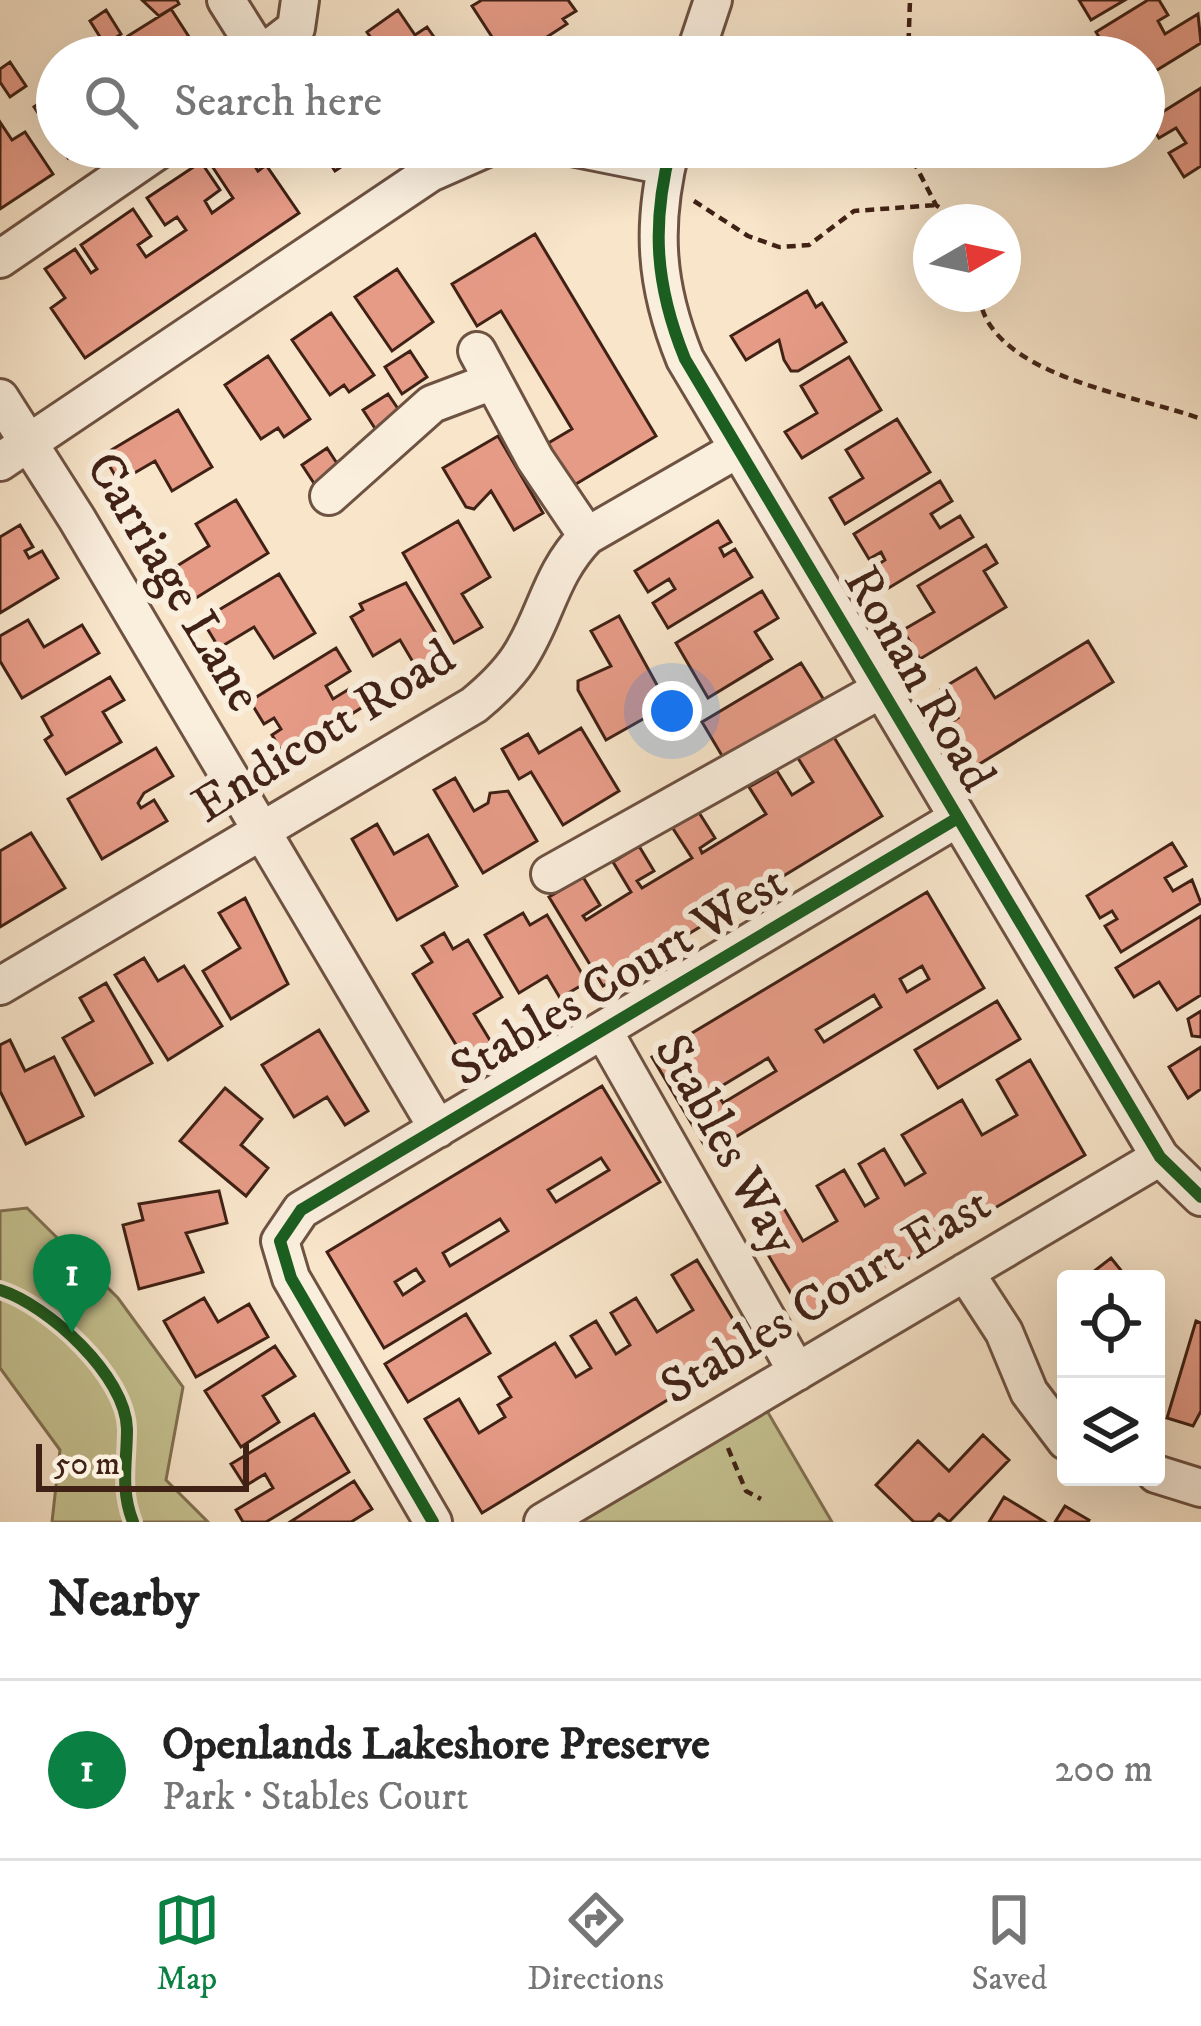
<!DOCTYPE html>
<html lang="en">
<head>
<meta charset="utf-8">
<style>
	:root { --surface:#fff; --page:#f6f6f6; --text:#222; --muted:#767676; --line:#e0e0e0; --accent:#0b8043 }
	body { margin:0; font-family:"IM FELL DW Pica",serif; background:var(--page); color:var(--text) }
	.controls { position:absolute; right:36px; bottom:36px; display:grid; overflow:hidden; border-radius:12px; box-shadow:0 12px 48px #0002 }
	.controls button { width:108px; height:108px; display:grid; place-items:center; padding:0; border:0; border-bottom:3px solid var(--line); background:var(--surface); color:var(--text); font:60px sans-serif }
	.compass { position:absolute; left:913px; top:204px; width:108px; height:108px; border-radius:50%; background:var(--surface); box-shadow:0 12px 48px #0002; rotate:81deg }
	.scale { position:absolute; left:36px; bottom:30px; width:213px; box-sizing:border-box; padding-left:12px; border:6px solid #402115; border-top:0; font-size:33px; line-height:42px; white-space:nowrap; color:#402115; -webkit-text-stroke:9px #faeedd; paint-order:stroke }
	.you { position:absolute; left:672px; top:711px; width:42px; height:42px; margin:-30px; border:9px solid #fff; border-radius:50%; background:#1a73e8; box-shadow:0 0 0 18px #1a73e833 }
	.badge { display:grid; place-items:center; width:78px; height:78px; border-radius:50%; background:var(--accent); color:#fff; font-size:39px; font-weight:700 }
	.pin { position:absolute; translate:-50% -99px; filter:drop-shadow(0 3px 6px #0008) }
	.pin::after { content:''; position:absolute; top:63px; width:42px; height:36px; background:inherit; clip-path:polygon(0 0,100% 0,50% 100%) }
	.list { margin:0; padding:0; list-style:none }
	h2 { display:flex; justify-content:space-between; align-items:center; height:156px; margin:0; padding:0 48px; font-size:51px }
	h2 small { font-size:39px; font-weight:400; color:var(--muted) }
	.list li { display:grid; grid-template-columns:78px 1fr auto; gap:36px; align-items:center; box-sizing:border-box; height:180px; padding:0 48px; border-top:3px solid var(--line) }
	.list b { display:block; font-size:45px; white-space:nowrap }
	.list p { margin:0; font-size:39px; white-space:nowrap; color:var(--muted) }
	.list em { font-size:39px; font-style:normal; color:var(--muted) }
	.icon { flex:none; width:66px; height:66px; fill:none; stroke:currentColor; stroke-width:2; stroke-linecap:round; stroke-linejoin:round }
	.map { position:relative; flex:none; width:1201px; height:1522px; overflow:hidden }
	.search { position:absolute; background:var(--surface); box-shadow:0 12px 48px #0002; left:36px; right:36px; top:36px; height:132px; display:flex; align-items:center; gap:30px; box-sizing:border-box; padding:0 42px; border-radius:66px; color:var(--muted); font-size:45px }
	.sheet { height:336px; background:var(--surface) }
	nav { display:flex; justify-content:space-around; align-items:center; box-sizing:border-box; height:168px; border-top:3px solid var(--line); background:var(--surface); font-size:33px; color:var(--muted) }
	nav a { display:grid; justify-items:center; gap:6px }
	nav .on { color:var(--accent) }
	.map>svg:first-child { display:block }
	.green { fill:#c5c291; stroke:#827253; stroke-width:3 }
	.building { fill:#e69b87; stroke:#402115; stroke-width:3; fill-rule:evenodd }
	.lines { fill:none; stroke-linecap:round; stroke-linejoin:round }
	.minor-casing { stroke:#6e5242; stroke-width:42 }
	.path { stroke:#402115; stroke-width:4.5; stroke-dasharray:9 6; stroke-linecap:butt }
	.minor { stroke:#faeedd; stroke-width:36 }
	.cycleway-casing { stroke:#faeedd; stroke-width:20 }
	.cycleway { stroke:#1b5e20; stroke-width:12 }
	.labels { text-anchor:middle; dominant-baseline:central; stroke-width:12; stroke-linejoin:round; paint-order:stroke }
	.street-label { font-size:51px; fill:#402115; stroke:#faeedd }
</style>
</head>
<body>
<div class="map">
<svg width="1201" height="1522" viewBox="0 0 1201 1522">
	<rect width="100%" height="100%" fill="#f8e5ca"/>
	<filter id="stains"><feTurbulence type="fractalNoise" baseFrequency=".00167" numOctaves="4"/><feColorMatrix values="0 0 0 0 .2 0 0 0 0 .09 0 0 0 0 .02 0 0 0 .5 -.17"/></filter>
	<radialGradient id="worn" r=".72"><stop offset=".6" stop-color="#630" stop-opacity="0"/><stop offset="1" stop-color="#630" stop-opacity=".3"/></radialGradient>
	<path class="green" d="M27,1208L118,1298L183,1387L166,1480L208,1522H52L60,1450L0,1368V1211Z
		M763,1404L832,1522H564Z"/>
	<path class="building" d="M142,0H177L179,4L159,16Z
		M482,0H568L576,11L563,19L567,24L516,57H505L472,6Z
		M1079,0H1125L1091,20Z
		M1148,0H1159L1168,15L1158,21L1165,34L1198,14L1201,43L1144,78V57H1111L1096,32Z
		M171,9L202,57H141L128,36Z
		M106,10L121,34L105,45L90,21Z
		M398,10L415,35L427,27L448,57H384L367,32Z
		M770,42L817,57H765Z
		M10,62L26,86L10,97L0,82V69Z
		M1201,88V166L1184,177L1169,153L1186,143L1176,128L1159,138L1148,121Z
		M57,91V141L34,107Z
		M0,122L12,140L25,132L53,174L0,209Z
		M61,147H85L68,158Z
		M227,147H242L258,171L266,165L299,213L85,358L51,308L65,298L45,269L75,249L91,273L97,269L81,245L133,209L151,236L138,245L146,257L186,230L177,217L165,225L147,198L201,162L220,190L205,201L212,213L233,198L208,160Z
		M319,147H371L335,171Z
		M535,234L656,436L571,487L545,445L572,429L501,311L477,326L452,284Z
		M397,269L433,322L392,351L355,297Z
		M807,291L816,307L822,303L846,342L798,371H791L784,360L779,340L746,360L731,336Z
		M331,313L374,375L349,392L344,385L330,395L292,340Z
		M410,351L427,377L402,394L385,367Z
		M268,356L310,419L284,437L278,428L261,439L225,385Z
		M849,357L881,410L802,458L785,432L817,413L801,386Z
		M388,394L405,419L380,436L363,410Z
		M178,410L212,467L172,491L155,461L119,482L103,455Z
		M897,419L930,472L845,524L830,498L863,478L846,450Z
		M498,436L543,513L514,530L491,491L474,509L466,507L443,468Z
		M327,448L344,474L319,491L302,465Z
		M940,481L952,501L931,514L940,528L960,516L973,537L887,589L874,567L885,560L881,552L869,559L854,534Z
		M236,500L268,553L188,603L169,571L209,546L196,524Z
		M458,521L490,577L462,594L482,627L454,643L403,553Z
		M718,521L731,542L720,548L724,556L735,549L752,577L668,628L653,603L675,589L669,579L648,592L635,571Z
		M20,525L33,547L25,551L29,558L42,551L58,578L0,613V537Z
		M986,545L997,563L984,571L1006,607L920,659L903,630L934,612L918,586Z
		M279,574L315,633L274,658L254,627L219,648L202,620Z
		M406,583L450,657L420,674L400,640L373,656L351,617L363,610L360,604Z
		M762,591L778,618L755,632L772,659L708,698L676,643Z
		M619,616L668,705L606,740L578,690V681L611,666L591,631Z
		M28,620L44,647L82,625L99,653L22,698L0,661V636Z
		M1088,641L1113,682L960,776L934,733L958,718L941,689L976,668L995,698Z
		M336,648L350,671L326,686L333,699L354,686L366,705L284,756L272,735L281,729L274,718L264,724L250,701Z
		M801,663L824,700L724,759L702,722Z
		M110,677L124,700L103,712L121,742L66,774L45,740L52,735L42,717Z
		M581,728L619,791L563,825L531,772L519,779L502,749L528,734L539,753Z
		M832,734L882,816L603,986L549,897L583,877L600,905L583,916L586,920L631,892L613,862L639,846L654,871L637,881L642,888L692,858L672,827L698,811L715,838L700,848L702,853L766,814L749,787L777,771L792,795L813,782L796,755Z
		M156,748L173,776L144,793L138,803L141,808L154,800L167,821L102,859L68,799Z
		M455,778L474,811L488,803L490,793L508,791L537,841L483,873L434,790Z
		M377,824L394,854L428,835L457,886L397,920L352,839Z
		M31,833L65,888L0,927V851Z
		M1172,843L1186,866L1165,878L1173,891L1192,880L1201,903L1121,952L1105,926L1117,919L1112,911L1100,918L1087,896Z
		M927,892L984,988L709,1153L652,1057ZM922,966L929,979L907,992L900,979ZM874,995L881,1007L824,1042L816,1030ZM768,1058L776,1071L723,1103L715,1090Z
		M245,898L288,984L231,1019L203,971L240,948L219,913Z
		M523,913L530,925L547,915L587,982L560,998L547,976L519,993L485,935Z
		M1201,916V995L1177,1010L1159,982L1134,997L1116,968Z
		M444,933L453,949L468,940L502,997L474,1014L491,1042L464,1058L413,974L432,962L422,946Z
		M144,958L158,981L184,966L222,1026L168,1060L115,975Z
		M106,983L152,1063L95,1095L63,1038L93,1021L80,998Z
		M997,1001L1020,1039L938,1088L915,1050Z
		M1201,1011V1037L1192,1036L1188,1019Z
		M319,1030L368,1111L345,1125L327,1097L294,1117L262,1065Z
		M10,1040L25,1071L54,1057L83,1116L26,1144L0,1091V1045Z
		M1201,1047V1089L1188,1098L1169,1067Z
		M1030,1060L1085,1155L806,1319L750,1224L782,1205L803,1241L837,1221L817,1186L844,1170L865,1206L878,1198L859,1164L884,1149L905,1185L925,1173L902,1135L962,1100L982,1135L1017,1115L997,1080Z
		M602,1086L660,1182L384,1348L327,1252ZM601,1158L609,1170L556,1202L548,1190ZM500,1219L508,1231L450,1266L443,1253ZM416,1269L424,1281L403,1295L395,1282Z
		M225,1088L262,1119L241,1145L268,1168L246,1196L180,1141Z
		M219,1191L227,1223L186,1233L203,1272L139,1289L123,1225L143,1220L139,1204Z
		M1111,1258L1128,1279H1084Z
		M697,1260L751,1349L482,1513L425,1419L459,1399L479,1433L505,1417L498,1405L511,1397L499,1377L555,1343L576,1377L591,1368L571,1336L596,1321L616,1354L630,1345L611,1313L636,1298L657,1332L693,1310L672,1275Z
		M204,1298L218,1322L249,1304L268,1337L196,1377L164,1321Z
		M466,1314L490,1353L408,1402L385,1364Z
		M1196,1321L1201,1323V1411L1193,1426L1167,1418Z
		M275,1346L295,1376L263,1396L279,1422L241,1447L205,1391Z
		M314,1414L349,1472L266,1522H243L236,1510L273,1488L265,1474L245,1486L231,1464Z
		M983,1435L1009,1460L949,1522L939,1514L931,1522H914L876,1485L918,1441L949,1471Z
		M354,1481L372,1509L351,1522H290Z
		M1004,1497L1045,1522H989Z
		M1065,1506L1089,1520L1088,1522H1055Z"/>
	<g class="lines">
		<g class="minor-casing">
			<path id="minor" d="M226,0L260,54
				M258,57L296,28L300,0
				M694,57L713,0
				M571,147L666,166
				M671,147C651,225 655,285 685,359L1160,1157L1201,1197
				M0,259L163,147
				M477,351L535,459L587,536
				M0,398L77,519L438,1129
				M0,462L430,173L489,147
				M329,496L432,404L493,381
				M550,874L880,690
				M0,986L474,705C491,691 507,676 519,658C547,615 549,575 587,536L738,449
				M603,1030L797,1372
				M965,1272L1004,1332L1029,1392L1066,1441
				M1156,1474L1201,1488
				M433,1522L291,1278L280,1241L301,1210L956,819
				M543,1522L1160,1157"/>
		</g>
		<path class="path" d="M908,57L910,0
			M906,147L936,205L959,222
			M694,201L748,236L779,247L809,245L854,211L936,205
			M979,294C987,377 1139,395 1201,419
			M728,1448L746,1491L761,1499"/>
		<use href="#minor" class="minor"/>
		<g class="cycleway-casing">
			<path id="cycleway" d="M671,147C651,225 655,285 685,359L1160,1157L1201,1197
				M0,1290C48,1305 126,1376 127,1429C127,1463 120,1489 133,1522
				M433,1522L291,1278L280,1241L301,1210L956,819"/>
		</g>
		<use href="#cycleway" class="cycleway"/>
	</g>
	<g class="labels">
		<g class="street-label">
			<text transform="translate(173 582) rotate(59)">Carriage Lane</text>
			<text transform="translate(919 679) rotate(60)">Ronan Road</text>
			<text transform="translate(324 732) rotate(-32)">Endicott Road</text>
			<text transform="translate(619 976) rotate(-31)">Stables Court West</text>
			<text transform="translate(726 1145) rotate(61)">Stables Way</text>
			<text transform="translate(826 1296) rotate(-31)">Stables Court East</text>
		</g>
	</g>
	<rect width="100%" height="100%" filter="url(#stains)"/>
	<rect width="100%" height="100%" fill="url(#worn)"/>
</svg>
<div class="controls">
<button><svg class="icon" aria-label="locate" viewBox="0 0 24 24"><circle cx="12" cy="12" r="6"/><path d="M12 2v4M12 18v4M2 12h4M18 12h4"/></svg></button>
<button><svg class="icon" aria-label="layers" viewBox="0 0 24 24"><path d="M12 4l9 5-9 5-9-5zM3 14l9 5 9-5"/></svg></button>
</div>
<svg class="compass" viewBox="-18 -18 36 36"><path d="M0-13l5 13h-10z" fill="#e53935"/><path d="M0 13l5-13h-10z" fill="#767676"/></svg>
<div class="scale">50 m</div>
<div class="you"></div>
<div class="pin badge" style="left:72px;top:1333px">1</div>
<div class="search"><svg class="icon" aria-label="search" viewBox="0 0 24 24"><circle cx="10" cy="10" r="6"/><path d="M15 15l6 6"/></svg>Search here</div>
</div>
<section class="sheet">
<h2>Nearby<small></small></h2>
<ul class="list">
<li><span class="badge">1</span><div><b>Openlands Lakeshore Preserve</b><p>Park · Stables Court</p></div><em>200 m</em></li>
</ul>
</section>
<nav>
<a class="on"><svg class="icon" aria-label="map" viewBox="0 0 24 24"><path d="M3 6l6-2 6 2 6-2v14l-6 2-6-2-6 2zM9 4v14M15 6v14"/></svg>Map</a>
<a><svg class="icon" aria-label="directions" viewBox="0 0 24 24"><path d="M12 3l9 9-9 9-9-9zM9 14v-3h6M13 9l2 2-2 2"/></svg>Directions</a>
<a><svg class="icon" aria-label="saved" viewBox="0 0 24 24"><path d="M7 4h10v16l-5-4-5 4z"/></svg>Saved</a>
</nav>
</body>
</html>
